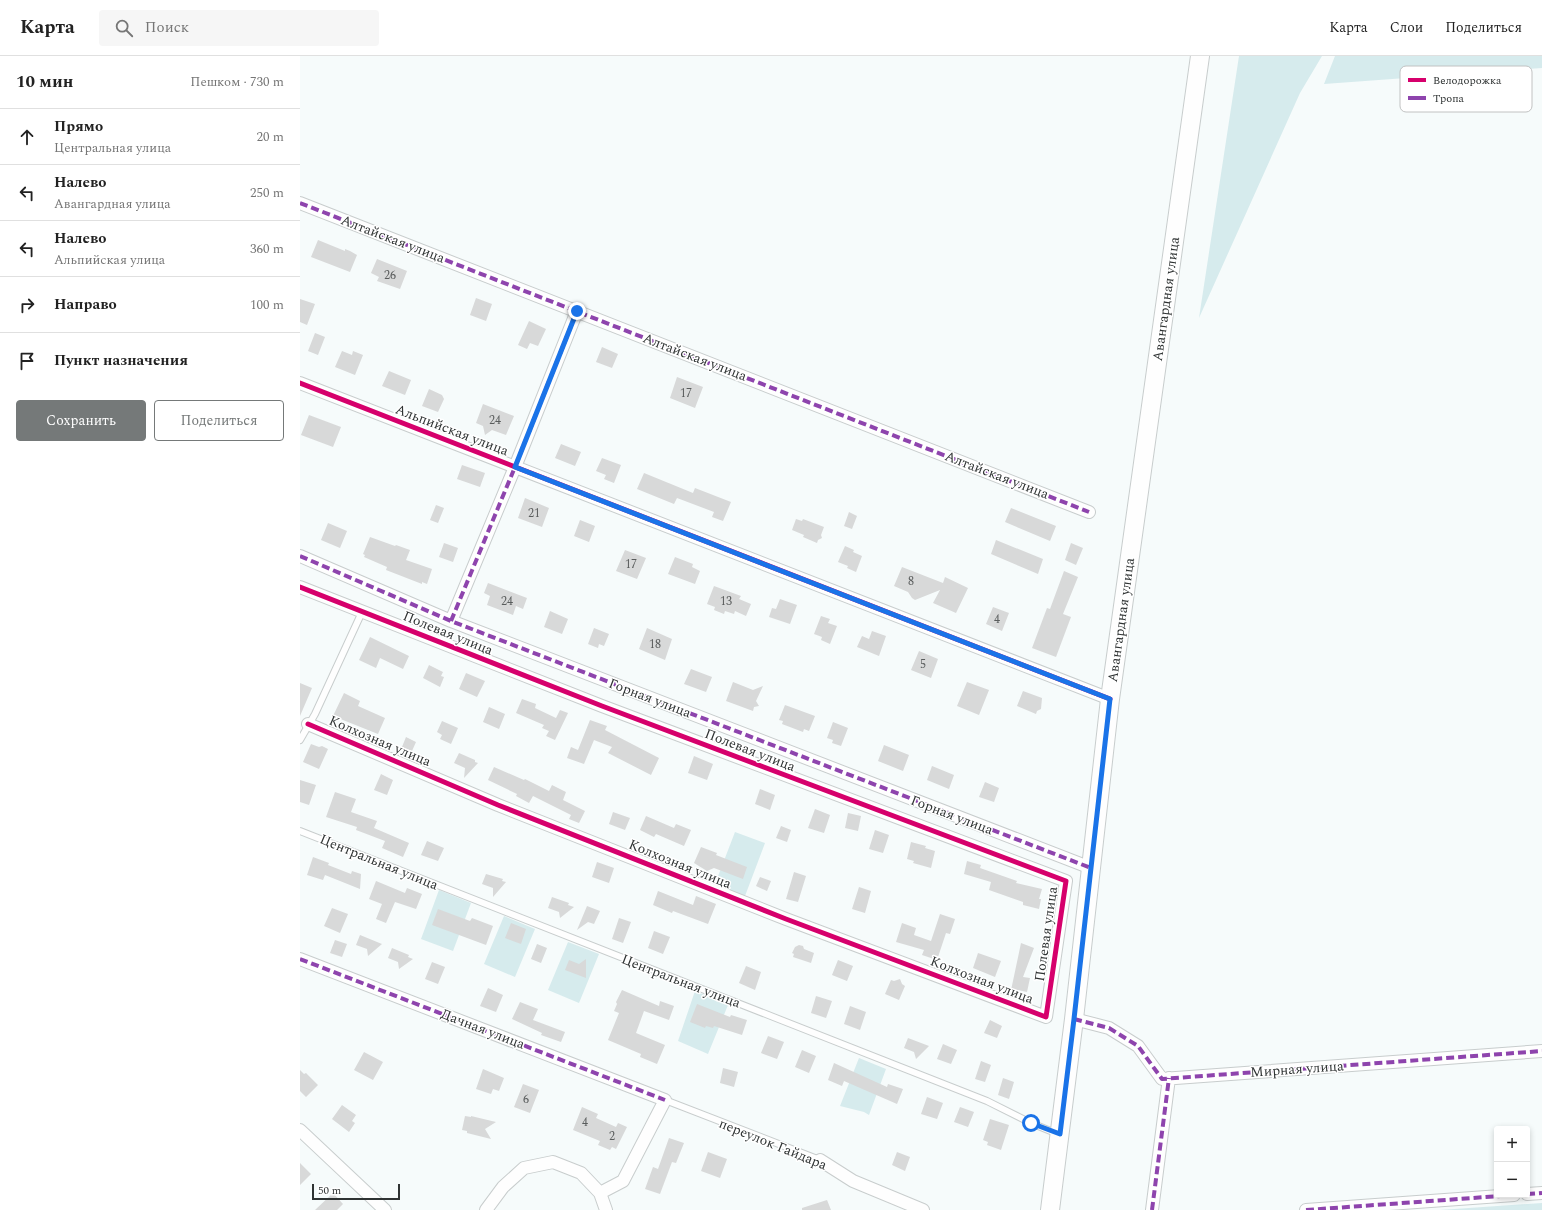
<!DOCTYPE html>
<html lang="ru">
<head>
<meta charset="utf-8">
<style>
	:root { --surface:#fff; --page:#f6f6f6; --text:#222; --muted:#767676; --line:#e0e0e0; --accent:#757979 }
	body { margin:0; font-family:Spectral,serif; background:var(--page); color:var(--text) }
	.controls { position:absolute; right:12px; bottom:12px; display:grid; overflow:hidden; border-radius:4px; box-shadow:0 2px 6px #0003 }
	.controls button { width:36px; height:36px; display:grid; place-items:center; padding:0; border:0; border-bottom:1px solid var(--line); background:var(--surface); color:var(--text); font:20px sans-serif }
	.scale { position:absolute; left:12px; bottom:10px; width:88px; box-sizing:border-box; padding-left:4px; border:2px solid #2f3333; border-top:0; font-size:11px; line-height:14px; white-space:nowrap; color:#2f3333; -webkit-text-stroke:3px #fff; paint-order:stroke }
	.stop { position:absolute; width:12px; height:12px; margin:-9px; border:3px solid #1a73e8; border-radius:50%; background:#fff }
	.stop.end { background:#1a73e8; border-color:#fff; box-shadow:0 1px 4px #0008 }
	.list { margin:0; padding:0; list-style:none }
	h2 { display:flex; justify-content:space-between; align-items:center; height:52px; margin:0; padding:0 16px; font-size:17px }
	h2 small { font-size:13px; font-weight:400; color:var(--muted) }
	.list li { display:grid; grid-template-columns:26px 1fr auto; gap:12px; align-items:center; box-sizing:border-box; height:56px; padding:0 16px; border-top:1px solid var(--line) }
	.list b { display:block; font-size:15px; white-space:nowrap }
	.list p { margin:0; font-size:13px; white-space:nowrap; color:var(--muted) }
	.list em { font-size:13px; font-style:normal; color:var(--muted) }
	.actions { display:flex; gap:8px; padding:12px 16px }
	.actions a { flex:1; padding:9px 0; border:1px solid var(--accent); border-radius:4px; text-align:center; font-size:14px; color:var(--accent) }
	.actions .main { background:var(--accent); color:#fff }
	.icon { flex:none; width:22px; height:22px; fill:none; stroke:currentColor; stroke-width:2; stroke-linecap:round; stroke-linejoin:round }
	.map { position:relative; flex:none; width:1242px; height:1154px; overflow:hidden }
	header { display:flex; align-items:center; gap:24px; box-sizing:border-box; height:56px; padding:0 20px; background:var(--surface); border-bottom:1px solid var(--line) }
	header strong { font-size:19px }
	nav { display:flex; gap:22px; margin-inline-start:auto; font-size:14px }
	.search { width:280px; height:36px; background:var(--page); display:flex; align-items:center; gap:10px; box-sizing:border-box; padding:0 14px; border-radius:4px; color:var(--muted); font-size:15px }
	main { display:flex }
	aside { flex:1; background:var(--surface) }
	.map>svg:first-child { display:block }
	.green { fill:#d6ebed }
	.building { fill:#d8d9d9 }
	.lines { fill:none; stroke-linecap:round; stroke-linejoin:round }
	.lane-casing { stroke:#c8cdcd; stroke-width:8 }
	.street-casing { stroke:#c8cdcd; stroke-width:14 }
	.secondary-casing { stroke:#c8cdcd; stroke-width:20 }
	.lane { stroke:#fefefe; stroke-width:6 }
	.street { stroke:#fefefe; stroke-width:12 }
	.secondary { stroke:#fefefe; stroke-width:18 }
	.quiet { stroke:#8e44ad; stroke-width:4; stroke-dasharray:8 4; stroke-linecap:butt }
	.cycleway-casing { stroke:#fff; stroke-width:8 }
	.cycleway { stroke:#d6006c; stroke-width:5 }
	.route { stroke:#1a73e8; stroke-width:5 }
	.labels { text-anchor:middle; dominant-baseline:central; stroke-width:3; stroke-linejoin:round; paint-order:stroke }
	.number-label { font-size:12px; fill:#595c5c }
	.street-label { font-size:14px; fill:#2f3333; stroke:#fff }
	.key { fill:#fff; stroke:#c1c2c2; stroke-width:1 }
	.key-label { font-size:11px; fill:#2f3333 }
</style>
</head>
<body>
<header>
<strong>Карта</strong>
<div class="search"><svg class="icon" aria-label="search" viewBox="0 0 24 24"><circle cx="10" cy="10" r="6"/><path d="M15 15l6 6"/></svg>Поиск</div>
<nav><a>Карта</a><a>Слои</a><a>Поделиться</a></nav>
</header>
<main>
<aside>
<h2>10 мин<small>Пешком · 730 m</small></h2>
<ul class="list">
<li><svg class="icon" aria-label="ahead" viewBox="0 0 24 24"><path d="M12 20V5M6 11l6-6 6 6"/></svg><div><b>Прямо</b><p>Центральная улица</p></div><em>20 m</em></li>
<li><svg class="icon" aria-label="left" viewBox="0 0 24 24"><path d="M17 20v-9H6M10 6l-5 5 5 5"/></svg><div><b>Налево</b><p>Авангардная улица</p></div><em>250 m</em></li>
<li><svg class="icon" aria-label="left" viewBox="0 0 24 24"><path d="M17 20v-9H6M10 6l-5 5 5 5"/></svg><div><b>Налево</b><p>Альпийская улица</p></div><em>360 m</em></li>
<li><svg class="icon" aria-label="right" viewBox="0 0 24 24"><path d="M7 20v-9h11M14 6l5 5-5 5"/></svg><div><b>Направо</b></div><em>100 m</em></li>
<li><svg class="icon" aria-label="arrive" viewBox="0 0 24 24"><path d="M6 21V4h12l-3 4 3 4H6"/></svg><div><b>Пункт назначения</b></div></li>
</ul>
<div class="actions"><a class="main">Сохранить</a><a>Поделиться</a></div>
</aside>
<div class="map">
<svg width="1242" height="1154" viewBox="0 0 1242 1154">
	<rect width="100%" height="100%" fill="#f6fbfb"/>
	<path class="green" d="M939,0H1022L1000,37L899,262Z
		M1035,0H1242V12L1024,28Z
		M435,776L465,787L445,840L415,828Z
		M139,834L171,847L153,895L121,883Z
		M204,860L235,873L215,921L184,908Z
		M268,886L299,898L279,947L248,934Z
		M395,935L428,949L408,998L378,985Z
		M559,1002L586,1013L569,1059L564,1056L540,1050Z
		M1242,1147V1154H1140Z"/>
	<path class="building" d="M18,184L45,195V193L50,195L57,199L50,216L11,201Z
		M77,203L107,215L100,233L77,225L79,221L71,217Z
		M176,242L192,248L186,265L170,259Z
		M0,243L15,248L7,269L0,266Z
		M229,265L246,273L238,290L230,287L227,293L218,289Z
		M15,277L25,281L18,299L8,295Z
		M302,291L318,298L312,312L296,306Z
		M42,295L52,299L53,295L63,299L55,319L35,311Z
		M89,315L111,324L105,339L82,330Z
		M377,321L403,331L395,352L370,342Z
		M129,333L142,339L144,343L138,356L122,350Z
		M183,348L214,360L206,379L192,374L185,379L183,370L176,367Z
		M9,359L41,371L33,391L1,379Z
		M261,388L281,396L275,410L255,402Z
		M302,402L321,409L314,427L304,423L306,419L296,415Z
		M162,409L185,417L180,431L157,423Z
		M344,417L393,437L395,432L431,446L423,465L412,461L414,456L377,442L374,448L337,433Z
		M225,442L249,452L242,471L218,462Z
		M136,449L144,452L138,467L130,464Z
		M711,452L756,470L750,485L705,466Z
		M549,456L557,460L552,473L544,470Z
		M496,463L502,465L503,463L524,471L521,479L522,482L518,484L517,487L503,481L504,479L492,474Z
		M280,464L295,470L289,486L274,480Z
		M28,467L47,475L40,492L21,484Z
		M70,481L95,490L96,489L110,494L106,504L132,513L127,528L122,526V528L86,514L87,511L64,501L65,499L63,498Z
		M696,484L743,503L738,518L691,498Z
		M144,487L158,492L153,506L139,501Z
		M771,487L783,492L776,509L765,504Z
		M545,490L554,494L553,496L562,500L556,516L547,512L548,510L538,506Z
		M325,494L346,502L337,523L316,515Z
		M375,501L393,508L392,511L400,515L395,528L368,518Z
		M602,511L643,527L645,521L668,532L656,557L633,547L640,534L615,544L612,542L608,536L594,530Z
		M764,515L778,521L763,558L771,561L756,601L732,592L747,552L750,553Z
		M188,527L227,542L223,553L216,550L213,559L187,549L190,540L184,537Z
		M414,530L441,540L439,543L451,548L446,560L435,555L434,558L425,555L424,558L414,554L415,551L407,548Z
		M480,543L497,549L490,568L469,561L472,552L476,553Z
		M693,551L709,557L702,575L686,568Z
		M250,555L268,563L262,578L244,571Z
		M521,560L530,563L528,567L537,570L530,588L521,584L522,581L514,578Z
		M294,572L309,578L304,590L299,588L298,592L288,588Z
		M347,572L372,583L365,604L339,593Z
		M572,575L586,580L579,600L557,591L562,580L569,583Z
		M70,581L109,600L103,613L80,602L76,612L59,604Z
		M619,595L638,603L631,622L611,614Z
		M129,609L143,616L141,620L144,621L140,631L123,622Z
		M391,613L412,621L406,636L384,628Z
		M166,617L185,625L177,641L159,633Z
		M433,626L453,634L463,630L456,645L459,650L454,651L453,655L426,645Z
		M667,626L689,634L679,659L657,650Z
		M0,627L12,632L0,660Z
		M723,635L742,642L741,653L737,655L736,658L717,650Z
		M44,637L60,645L58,650L85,662L78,678L33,660Z
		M222,643L236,648L235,652L256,662L260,654L268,657L255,684L246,680L249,675L242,672L244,669L216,657Z
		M485,649L515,660L509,675L504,673L503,676L482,668L483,665L479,664Z
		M189,651L205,658L199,673L183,666Z
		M290,664L307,670L305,674L359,702L351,719L308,697L312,691L294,684L284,708L267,702L271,691L278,694Z
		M142,665L158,672L151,688L140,683L142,679L137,676Z
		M533,666L548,672L541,690L532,687L533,684L527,682Z
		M106,681L116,686L112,695L102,691Z
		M11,688L19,691L22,690L28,693L19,713L3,706Z
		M584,689L609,699L603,715L578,705Z
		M159,697L175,704V706L178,707L164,722L165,712L154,707Z
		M394,700L413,708L407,724L388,717Z
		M632,710L654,719L649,733L627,724Z
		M194,711L224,724L225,723L249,735L252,729L266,736L263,744L285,755L279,767L269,763L271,759L233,740L229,747L216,740L217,738L188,724Z
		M81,718L93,724L87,739L74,734Z
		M0,724L16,729L9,749L0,746Z
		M685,726L699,732L694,746L679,741Z
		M460,733L475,739L470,754L455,748Z
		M35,736L56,743L51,756L77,765L74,772L109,787L103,801L82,792L85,785L56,774L57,771L26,761Z
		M515,753L530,759L524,777L508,772Z
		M313,756L330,762L325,774L309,768Z
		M548,757L561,760L558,775L545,772Z
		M346,760L374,772L376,768L391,774L384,790L356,778L354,781L340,774Z
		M481,770L491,774L487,786L476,782Z
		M575,774L589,779L583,797L569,793Z
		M127,785L144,792L138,805L121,799Z
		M611,786L626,790L625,792L635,795L631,812L613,807L614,805L607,803Z
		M401,791L417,797L416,799L447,811L443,823L414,812L407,815L394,807Z
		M13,801L29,807L28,809L51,818L52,815L61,818L60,833L25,819L23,824L7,819Z
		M667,805L681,809L680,812L717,825L716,827L742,833L739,843H741L739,853L723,849V846L689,834L691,826L664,818Z
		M297,806L314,812L309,827L292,821Z
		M494,816L506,820L498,846L486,843Z
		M186,818L203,823L202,825L206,826L193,841V832L182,828Z
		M460,821L471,825L467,835L456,830Z
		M76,825L105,837L107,832L122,838L116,853L95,846L86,867L76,863L82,848L69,843Z
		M559,831L571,835L565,857L552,853Z
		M358,835L393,849L396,840L416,848L408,868L373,855L372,857L353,849Z
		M252,841L269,847L268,849L274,851L260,862L259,856L248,852Z
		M287,850L300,855L294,868L288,866L277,874Z
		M32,852L48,858L40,877L24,870Z
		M138,853L170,865L172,862L193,870L186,889L132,869Z
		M640,858L655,863L650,878L646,877L637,904L622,899L624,894L596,886L602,867L616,872L614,879L631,885Z
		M319,862L331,866L323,887L312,883Z
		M211,867L226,873L221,888L205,882Z
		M354,875L370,881L363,898L348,892Z
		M60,879L82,888L68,900L67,893L56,889Z
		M35,884L47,888L42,901L30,897Z
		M721,887L734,892L723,921L730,922L727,936L718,934L715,941L710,939Z
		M237,888L247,892L241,907L231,903Z
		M499,889L503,890L504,893L514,897L511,907L493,901L494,898L492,897L495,891Z
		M92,892L109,899L108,901L113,903L99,913L98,906L88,902Z
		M678,897L701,905L695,921L673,912Z
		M286,903V922L265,914L269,904L279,908Z
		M538,904L553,910L547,925L532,919Z
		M132,906L145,911L138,928L125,923Z
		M446,910L461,916L455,934L439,927Z
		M600,923L602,928L605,930L599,944L585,938L591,924L594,925Z
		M188,932L203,939L196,956L180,950Z
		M322,934L359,950L360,945L374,950L369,964L344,955L336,977L365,989L357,1008L340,1001L341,998L308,984L319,957L314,955L317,948L316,946Z
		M516,940L532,945L526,962L511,957Z
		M220,946L238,953L233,964L265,976L261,986L241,979L242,977L212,963Z
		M397,948L430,961L431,959L447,964L442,979L414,970L413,972L406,970L405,972L390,966Z
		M550,950L566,956L560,974L544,968Z
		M690,964L702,970L697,982L684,977Z
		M468,980L484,986L477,1003L461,997Z
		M608,982L629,990L616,1003L614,996L604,992Z
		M643,988L657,994L651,1008L637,1003Z
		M502,994L516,1000L509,1017L495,1011Z
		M64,996L83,1006L73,1024L54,1014Z
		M681,1005L691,1009L685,1026L675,1023Z
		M534,1007L587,1031L588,1028L603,1033L597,1048L544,1025L542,1030L528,1024Z
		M423,1012L438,1016L434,1031L420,1027Z
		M183,1013L204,1022L199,1035L193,1033L191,1038L176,1033Z
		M0,1014L4,1018L6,1017L18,1029L6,1041L0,1035Z
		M703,1022L714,1026L709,1043L698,1039Z
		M223,1028L239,1034L230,1057L214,1051Z
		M627,1041L643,1047L637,1063L621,1058Z
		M42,1049L56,1059L52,1065L55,1067L49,1076L32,1063Z
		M282,1051L298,1058L296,1062L316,1071L318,1067L327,1071L316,1093L312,1091L310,1094L298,1089L300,1085L273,1074Z
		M660,1051L674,1056L668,1071L654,1066Z
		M165,1060L171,1061V1060L196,1066L185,1073L191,1083L167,1077V1075L162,1074Z
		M690,1063L709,1069L701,1094L687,1089L688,1086L683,1084Z
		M369,1082L384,1087L376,1107L372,1106L360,1138L345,1133L353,1111L358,1113Z
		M408,1096L427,1103L420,1122L401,1115Z
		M597,1096L610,1101L605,1115L592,1109Z
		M0,1107L11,1118L0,1129Z
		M33,1137L43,1148L37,1154H15Z
		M527,1144L531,1154H502V1152Z"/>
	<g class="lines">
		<g class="lane-casing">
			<path id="lane" d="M0,684L15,658L62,556
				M0,775L687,1045L731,1067L758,1078
				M365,1044L520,1104"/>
		</g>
		<g class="street-casing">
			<path id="street" d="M0,147L789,456
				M0,327L810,643
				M0,500L151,565L791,812
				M0,531L302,650L766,825L746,961L486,863L198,749L8,668
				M151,565L215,411L277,255
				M0,903L365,1044L323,1125L300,1137
				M774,963L809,972L838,990L862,1023L1242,995
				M0,1074L85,1154
				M520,1104L553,1125L623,1154
				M1227,1138L1242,1137
				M186,1154L203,1131L224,1112L253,1106L281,1117L300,1137L306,1154
				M852,1154L869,1022
				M1006,1154L1214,1139"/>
		</g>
		<g class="secondary-casing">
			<path id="secondary" d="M750,1154L774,963L810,643L900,0"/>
		</g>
		<use href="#lane" class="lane"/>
		<use href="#street" class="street"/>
		<use href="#secondary" class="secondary"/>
		<path class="quiet" d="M0,147L789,456
			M0,500L151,565L791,812
			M151,565L215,411L277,255
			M0,903L365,1044
			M774,963L809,972L838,990L862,1023L1242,995
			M1227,1138L1242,1137
			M852,1154L869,1022
			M1006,1154L1214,1139"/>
		<g class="cycleway-casing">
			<path id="cycleway" d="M0,327L810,643
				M0,531L302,650L766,825L746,961L486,863L198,749L8,668"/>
		</g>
		<use href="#cycleway" class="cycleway"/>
	</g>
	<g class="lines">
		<path class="route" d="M277,255L215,411L810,643L774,963L760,1078L731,1067"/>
	</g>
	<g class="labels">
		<g class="number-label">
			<text x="90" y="219">26</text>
			<text x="386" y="337">17</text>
			<text x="195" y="364">24</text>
			<text x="234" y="457">21</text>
			<text x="331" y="508">17</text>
			<text x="611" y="525">8</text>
			<text x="207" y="545">24</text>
			<text x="426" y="545">13</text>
			<text x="697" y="563">4</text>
			<text x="355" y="588">18</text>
			<text x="623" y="608">5</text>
			<text x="226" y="1043">6</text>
			<text x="285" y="1066">4</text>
			<text x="312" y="1080">2</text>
		</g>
		<g class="street-label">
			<text transform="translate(93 183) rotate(21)">Алтайская улица</text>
			<text transform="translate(866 243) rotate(-82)">Авангардная улица</text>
			<text transform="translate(395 301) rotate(21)">Алтайская улица</text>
			<text transform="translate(152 374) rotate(21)">Альпийская улица</text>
			<text transform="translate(697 419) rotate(21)">Алтайская улица</text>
			<text transform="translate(821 564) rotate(-82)">Авангардная улица</text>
			<text transform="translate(148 577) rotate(22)">Полевая улица</text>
			<text transform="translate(350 642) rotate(21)">Горная улица</text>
			<text transform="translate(80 685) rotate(23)">Колхозная улица</text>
			<text transform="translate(450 694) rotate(21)">Полевая улица</text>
			<text transform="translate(652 759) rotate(21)">Горная улица</text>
			<text transform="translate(79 806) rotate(22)">Центральная улица</text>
			<text transform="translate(380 808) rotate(22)">Колхозная улица</text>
			<text transform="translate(746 878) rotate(-82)">Полевая улица</text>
			<text transform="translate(682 924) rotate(21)">Колхозная улица</text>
			<text transform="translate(381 925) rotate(21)">Центральная улица</text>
			<text transform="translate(183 973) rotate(21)">Дачная улица</text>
			<text transform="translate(997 1013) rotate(-4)">Мирная улица</text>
			<text transform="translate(473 1088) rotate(22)">переулок Гайдара</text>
		</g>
	</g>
	<rect x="1100" y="10" width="132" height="46" rx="6" class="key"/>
	<rect x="1108" y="22" width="18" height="4" fill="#d6006c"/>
	<rect x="1108" y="40" width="18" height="4" fill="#8e44ad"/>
	<g class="key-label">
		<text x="1133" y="28">Велодорожка</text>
		<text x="1133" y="46">Тропа</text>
	</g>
</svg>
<div class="controls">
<button>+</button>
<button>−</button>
</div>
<div class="scale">50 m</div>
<div class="stop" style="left:731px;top:1067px"></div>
<div class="stop end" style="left:277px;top:255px"></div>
</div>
</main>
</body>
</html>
